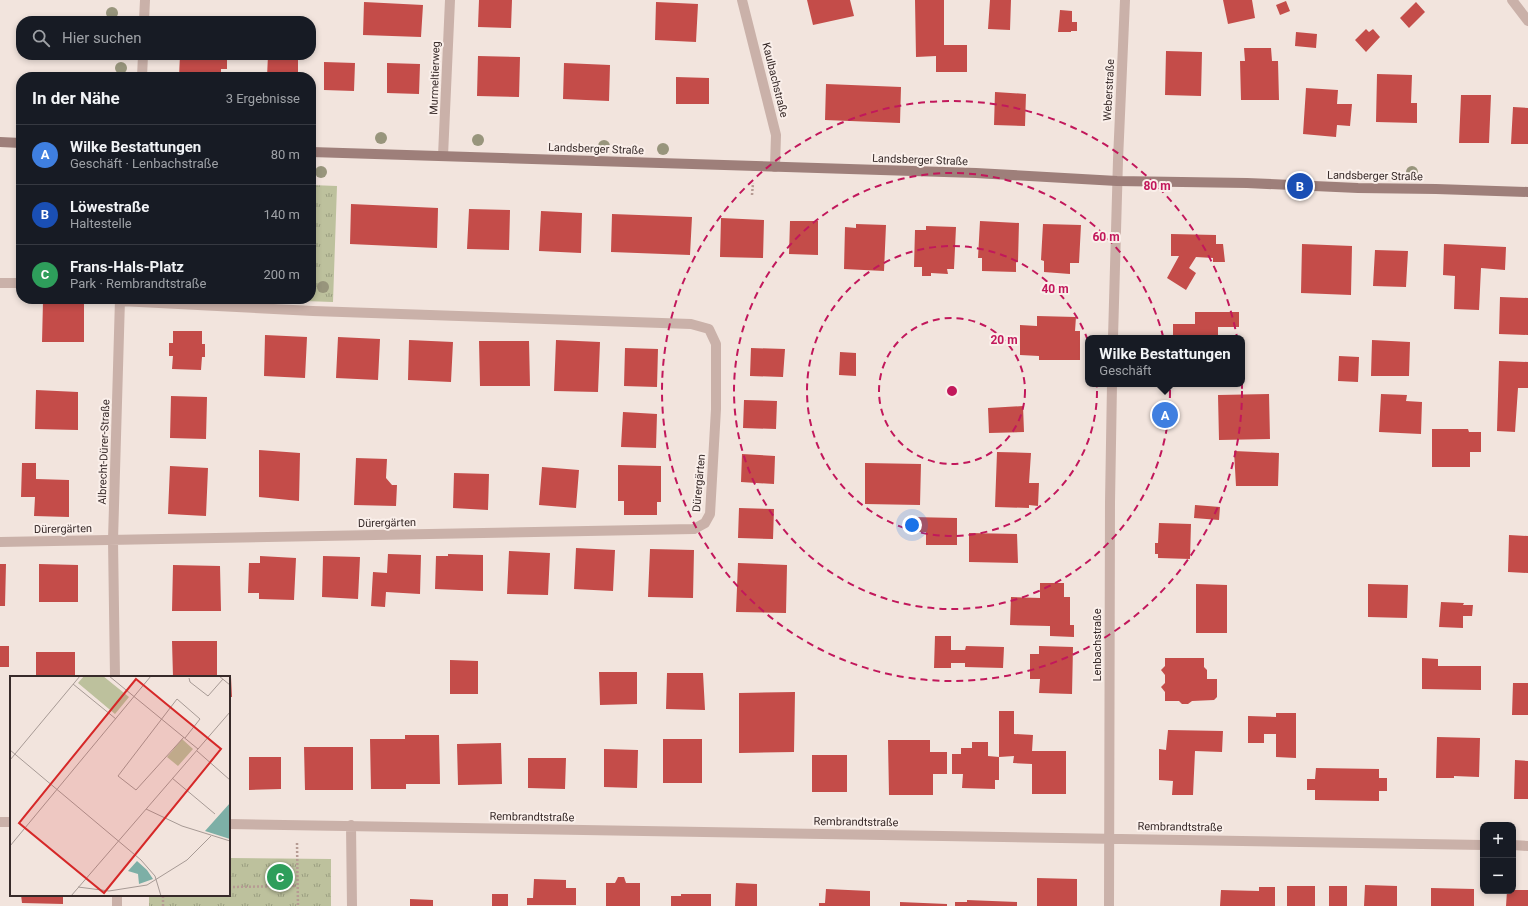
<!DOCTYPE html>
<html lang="de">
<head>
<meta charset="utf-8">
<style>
	:root { --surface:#171b24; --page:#242831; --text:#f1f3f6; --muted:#9ea1a6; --line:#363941; --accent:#92adab }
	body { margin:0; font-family:Roboto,sans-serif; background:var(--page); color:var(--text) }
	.controls { position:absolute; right:12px; bottom:12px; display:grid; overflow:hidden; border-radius:8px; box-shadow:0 2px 6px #0003 }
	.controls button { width:36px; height:36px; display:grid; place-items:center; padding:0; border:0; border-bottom:1px solid var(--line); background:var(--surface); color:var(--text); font:20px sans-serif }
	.you { position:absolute; left:912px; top:525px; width:14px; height:14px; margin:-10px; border:3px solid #fff; border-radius:50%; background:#1a73e8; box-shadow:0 0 0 6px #1a73e833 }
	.badge { display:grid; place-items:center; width:26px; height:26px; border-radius:50%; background:var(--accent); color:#fff; font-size:13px; font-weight:700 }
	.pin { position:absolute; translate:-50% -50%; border:2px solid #fff; box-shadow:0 1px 4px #0006 }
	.popup { position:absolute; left:1085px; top:335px; width:160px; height:52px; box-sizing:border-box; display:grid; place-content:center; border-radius:8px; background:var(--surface); filter:drop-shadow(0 1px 3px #0005); font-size:13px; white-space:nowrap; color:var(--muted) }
	.popup b { font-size:15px; color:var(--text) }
	.popup::after { content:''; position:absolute; left:50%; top:100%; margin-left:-8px; border:8px solid transparent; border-top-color:var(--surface) }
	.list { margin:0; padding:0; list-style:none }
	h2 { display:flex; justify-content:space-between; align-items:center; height:52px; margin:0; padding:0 16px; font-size:17px }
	h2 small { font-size:13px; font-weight:400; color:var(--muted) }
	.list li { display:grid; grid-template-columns:26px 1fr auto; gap:12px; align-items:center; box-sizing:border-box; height:60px; padding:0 16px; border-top:1px solid var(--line) }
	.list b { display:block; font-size:15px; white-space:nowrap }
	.list p { margin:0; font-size:13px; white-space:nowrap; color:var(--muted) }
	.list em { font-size:13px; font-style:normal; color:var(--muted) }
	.icon { flex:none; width:22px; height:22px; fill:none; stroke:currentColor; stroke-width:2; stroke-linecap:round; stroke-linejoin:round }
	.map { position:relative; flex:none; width:1528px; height:906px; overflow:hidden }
	.search { position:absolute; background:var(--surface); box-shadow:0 2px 6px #0003; left:16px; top:16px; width:300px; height:44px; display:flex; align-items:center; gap:10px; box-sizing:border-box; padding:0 14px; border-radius:16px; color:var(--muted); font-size:15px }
	.panel { position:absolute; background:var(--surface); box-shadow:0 2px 6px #0003; left:16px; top:72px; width:300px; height:232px; border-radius:16px }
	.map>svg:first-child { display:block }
	.grass { fill:url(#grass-tufts) }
	.building { fill:#c44c49 }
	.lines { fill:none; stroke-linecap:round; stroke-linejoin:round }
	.path { stroke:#b69b93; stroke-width:2.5; stroke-dasharray:2 2; stroke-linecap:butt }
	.street { stroke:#cab1a9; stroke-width:10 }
	.secondary { stroke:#9e7f7a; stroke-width:10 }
	.tree { fill:#98957c }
	.ring { fill:none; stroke:#c2185b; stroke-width:2; stroke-dasharray:7 5 }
	.labels { text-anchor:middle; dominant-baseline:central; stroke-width:4; stroke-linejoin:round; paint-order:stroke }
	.street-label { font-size:11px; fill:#372a29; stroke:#faefea }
	.inset-road { fill:none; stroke:#a79a95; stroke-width:1 }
	.view { fill:#d62828; fill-opacity:0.15; stroke:#d62828; stroke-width:2 }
	.inset-edge { fill:none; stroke:#372a29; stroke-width:2 }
	.centre { fill:#c2185b; stroke:#faefea; stroke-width:2 }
	.ring-label { font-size:12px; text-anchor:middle; font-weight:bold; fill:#c2185b; stroke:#faefea; stroke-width:4; stroke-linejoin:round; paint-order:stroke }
</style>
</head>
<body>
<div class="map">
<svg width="1528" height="906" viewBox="0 0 1528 906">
	<defs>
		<pattern id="grass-tufts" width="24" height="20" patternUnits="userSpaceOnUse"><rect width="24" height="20" fill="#bdc19d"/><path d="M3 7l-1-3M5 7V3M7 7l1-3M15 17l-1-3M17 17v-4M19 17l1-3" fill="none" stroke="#9a9d80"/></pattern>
	</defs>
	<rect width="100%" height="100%" fill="#f2e4dd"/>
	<path class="grass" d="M311,185L337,186L333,302L243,299H311Z
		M229,858L331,859V906H149V895H229Z"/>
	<path class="building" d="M479,0H512L511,28L478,27Z
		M807,0H850L854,16L813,25Z
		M915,0H944V45H967V72H936V56L916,57Z
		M990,0H1011L1010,30L988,29Z
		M1223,0H1252L1255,18L1228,24Z
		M1286,1L1290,11L1280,15L1276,5Z
		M364,2L423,5L421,37L363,35Z
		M656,2L698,4L696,42L655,40Z
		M1416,2L1425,12L1409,28L1400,18Z
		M1060,10L1072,11V22H1077V31H1071V32H1058Z
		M1366,29L1369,32L1373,29L1380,37L1366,52L1355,40Z
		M1296,32L1317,34L1316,48L1295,46Z
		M1244,48H1271L1272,61H1278L1279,100H1241L1240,61H1245Z
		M1166,51L1202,52L1201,96L1165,95Z
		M180,55H227V69H221V77H179Z
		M268,55H298V77H267Z
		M478,56L520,57L519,97L477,96Z
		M324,62L355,63L354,91L324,90Z
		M387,63L420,64L419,94L387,93Z
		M564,63L610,65L609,101L563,99Z
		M1377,74L1412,75L1411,103H1417V123L1376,122Z
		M676,77L709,78V104H676Z
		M826,84L901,87L900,123L825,120Z
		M1306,88L1338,90L1337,104H1352L1350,126L1337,125L1336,137L1303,134Z
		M995,92L1026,94L1025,126L994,125Z
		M1461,95H1491L1489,143H1459Z
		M1513,107L1528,108V144H1511Z
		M351,204L438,208L437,248L350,244Z
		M469,209L510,210L509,250L467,249Z
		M541,211L582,213L581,253L539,251Z
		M612,214L692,217L690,255L611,252Z
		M721,218L764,220L763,258L720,257Z
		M790,221H818V255L789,254Z
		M980,221L1019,223L1018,262H1016V272L982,271V258H978Z
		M856,224L886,225L884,271L844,269L845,227L856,228Z
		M1043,224L1081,225L1079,263H1070V274L1044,272V261L1041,260Z
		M926,226L956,227L954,269H947L948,274L931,273V276H922V267H914L915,230H926Z
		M1171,234L1216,235V244H1223L1225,262H1213V258L1196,257L1189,268L1196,273L1186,290L1167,278L1179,256H1171Z
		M1302,244L1352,246L1351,295L1301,293Z
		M1444,244L1506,247L1505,270L1481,268L1479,310L1454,309L1455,276L1443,275Z
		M1375,250L1408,251L1406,287L1373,286Z
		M1500,297L1528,298V335L1499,334Z
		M43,301L84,302V342H42Z
		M1195,312H1239V327H1218V338H1173V324H1195Z
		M1037,316L1076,317L1075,331H1080V360H1039V356L1020,355V325L1037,326Z
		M173,331H202V344H205V357H202L201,370L172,369L173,356H169V343H173Z
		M265,335L307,337L305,378L264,376Z
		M338,337L380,339L378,380L336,378Z
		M409,340L453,342L451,382L408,380Z
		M556,340L600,342L598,392L554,391Z
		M1372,340L1410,342L1409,376H1371Z
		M479,341H529L530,386H480Z
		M625,348L658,349L657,387L624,386Z
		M751,348L785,349L783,377L750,376Z
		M840,352L856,353V376L839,375Z
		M1339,356L1359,357L1358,382L1338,381Z
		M1499,361L1528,362V388H1518L1515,432L1497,431Z
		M36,390L78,392V430L35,429Z
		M1269,394L1270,439L1219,440L1218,395Z
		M1381,394L1407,395L1406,401L1422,402L1421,434L1379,432Z
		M171,396L207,397L206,439L170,438Z
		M744,400L777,401L776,429L743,428Z
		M1023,406L1024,432L989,433L988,408Z
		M623,412L657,414L656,448L621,447Z
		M1432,429H1468L1469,432H1481V452H1470V467H1432Z
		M259,450L300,453L299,501L259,497Z
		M1234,451L1279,453L1278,486H1236Z
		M997,452L1031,453L1029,483H1039L1038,506L1029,505V508L995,507Z
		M742,454L775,456L774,484L741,482Z
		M356,458L387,459L386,478L392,485H397L396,506L354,505Z
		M22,463H36V479L69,480V517L34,516L35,497H21Z
		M865,463L921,464L920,505L865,504Z
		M618,465L661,466V502H657V515H624V501H618Z
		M170,466L208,468L206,516L168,514Z
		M542,467L579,470L576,508L539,505Z
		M454,473L489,474L488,510L453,508Z
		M1195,505L1220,507L1219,520L1194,518Z
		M739,508L774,509L773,539L738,538Z
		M912,517L957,518V545H926V532H912Z
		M1159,523L1191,524L1190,559L1158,558V554H1155V543H1158Z
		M969,533L1017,534L1018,563L969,562Z
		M1509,535L1528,536V573L1508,572Z
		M576,548L615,550L613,591L574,589Z
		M650,549L694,550L693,598L648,597Z
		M509,551L550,553L548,595L507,594Z
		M388,554L421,555L420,594L386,592L385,607L371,606L373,572L387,573Z
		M448,554L483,555V591L435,589L436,556H448Z
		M260,556L296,558L294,600L259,599V593H248L249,563H260Z
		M323,556L360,557L358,599L322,597Z
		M738,563L787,565L786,613L736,612Z
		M0,564H6L5,606H0Z
		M39,564L78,565V602H39Z
		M173,565L220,566L221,611H172Z
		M1040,583H1064V597H1070V625H1074V637L1050,636V626L1010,625L1011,597L1040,598Z
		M1196,584L1227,585V633H1196Z
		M1368,584L1408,585L1407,618L1368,617Z
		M1441,602L1464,603L1463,605H1473L1472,616H1463V628L1439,627Z
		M935,636H951V650H965L966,646L1004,647L1003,668L965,667V663H951V668H934Z
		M172,641H217V677H173Z
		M0,646H9V667H0Z
		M1039,646L1073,647L1072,694L1039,693L1040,679H1030V654H1039Z
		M36,652H75V677H36Z
		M1165,658H1204V667L1207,670V679H1217V697L1214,700L1192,701L1188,704H1182L1179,701H1165V692L1161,687L1165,683V675L1161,670L1165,666Z
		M1422,658L1438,659V666H1481V690L1422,689Z
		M450,660L478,661V694H450Z
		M599,672H637V704L600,705Z
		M667,673H703L705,710L666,709Z
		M229,677H231L232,697H229Z
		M1513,683H1528V715H1512Z
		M795,692L794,752L739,753V693Z
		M999,711H1014V734L1033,735L1032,751H1066V794H1032V764L1013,763L1014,756L999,757V780H995V789L962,788L963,774H952V754H961V748H972V742H988V756L999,757Z
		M1276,713H1296V758L1276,757V734H1264V743H1248V716L1276,717Z
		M1168,730L1223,731L1222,752L1195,751L1193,795H1172L1173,781L1159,780V749L1166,750Z
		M405,735H439L440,784H406V789H371L370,739H405Z
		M1437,737L1480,738L1479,777L1454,776V778H1436Z
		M663,739H702V783H663Z
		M888,740H930V752H947V774H933V795H889Z
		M501,743L502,784L458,785L457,744Z
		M304,747H353V790H305Z
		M604,749L638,750L637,788L604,787Z
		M812,755H847V792H812Z
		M249,757H281V789L249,790Z
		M528,758H566L565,789L528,788Z
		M1515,760L1528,761V799H1514Z
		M1316,768L1379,769V778H1387V791H1379V801L1315,800V790H1307V779H1315Z
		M618,877H624L626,883H640V906H606V883H615Z
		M1037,878L1077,879V906H1037Z
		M534,879L566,880V888H576V905H527V898H533Z
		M736,883L757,884V906H735Z
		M1365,885L1397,886V906H1364Z
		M1287,886H1315V906H1287Z
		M1329,886H1347V906H1329Z
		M1259,887H1275V906H1220L1221,890L1259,891Z
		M1431,888L1474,889V906H1431Z
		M826,889L870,891V906H819V903H825Z
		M1513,890H1528V906H1506L1507,891Z
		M492,894H508V906H492Z
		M681,894H711V906H671V896H681Z
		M21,895H63V904L22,903Z
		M410,899L433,900V906H410Z
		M967,900L1017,902V906H955V902H967Z
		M900,902L947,904V906H900Z"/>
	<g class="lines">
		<path class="path" d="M752,195L753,183
			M297,843L298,906
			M229,887L297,886
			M163,906V895"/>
		<path class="street" d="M742,0L776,135L775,167
			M1512,0L1528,21
			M144,21L145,0
			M142,77L143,55
			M443,156L450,0
			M0,283H21
			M1113,338L1118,160L1125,0
			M0,542L694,529L705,523L710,514L716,409V344L709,329L691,324L313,311L120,301
			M115,677L113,540L120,299
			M0,822H11
			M229,824L1483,845
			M351,825L352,906
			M1513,845L1528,846
			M117,906V895
			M1109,906L1110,502L1112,384"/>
		<path class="secondary" d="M0,142L21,143
			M311,152L976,173L1117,181L1247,183L1358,188L1436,189L1528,192"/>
	</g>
	<g class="tree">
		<circle cx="112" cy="13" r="6"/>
		<circle cx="121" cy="68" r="6"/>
		<circle cx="381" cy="138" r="6"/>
		<circle cx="478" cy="140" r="6"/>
		<circle cx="604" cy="146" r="6"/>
		<circle cx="663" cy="149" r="6"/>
		<circle cx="321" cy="172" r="6"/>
		<circle cx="1412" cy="172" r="6"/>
		<circle cx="323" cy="287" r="6"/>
	</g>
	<g class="ring">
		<circle cx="952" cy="391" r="73"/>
		<circle cx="952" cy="391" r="145"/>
		<circle cx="952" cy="391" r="218"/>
		<circle cx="952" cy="391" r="290"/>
	</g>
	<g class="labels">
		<g class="street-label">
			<text transform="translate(435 78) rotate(-88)">Murmeltierweg</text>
			<text transform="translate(775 80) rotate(76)">Kaulbachstraße</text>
			<text transform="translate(1109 90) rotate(-87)">Weberstraße</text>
			<text transform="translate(596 149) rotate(2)">Landsberger Straße</text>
			<text transform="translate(920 160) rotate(2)">Landsberger Straße</text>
			<text transform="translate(1375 176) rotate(1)">Landsberger Straße</text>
			<text transform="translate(104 452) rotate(-88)">Albrecht-Dürer-Straße</text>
			<text transform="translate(699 483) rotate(-85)">Dürergärten</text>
			<text transform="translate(387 523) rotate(-1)">Dürergärten</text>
			<text transform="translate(63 529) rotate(-1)">Dürergärten</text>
			<text transform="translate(1097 645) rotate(-90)">Lenbachstraße</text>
			<text transform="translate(532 817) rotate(1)">Rembrandtstraße</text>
			<text transform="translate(856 822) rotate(1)">Rembrandtstraße</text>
			<text transform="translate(1180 827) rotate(1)">Rembrandtstraße</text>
		</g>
	</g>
	<g transform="translate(10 676)">
		<rect width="220" height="220" fill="#f2e4dd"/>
		<path d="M74,0H93L119,21L105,38L68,7ZM172,63L183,73L168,90L157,81Z" fill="#bdc19d"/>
		<path d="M220,127V163L195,155ZM127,185L137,194L143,203L129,208L128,198L118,195Z" fill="#7dafa6"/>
		<path class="inset-road" d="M99,0L188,73M209,0L220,9M179,2L180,6L198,20L213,3M63,8L106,43M174,61L126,114L108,100L167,23L190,43L175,62M0,74L131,184L145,200L151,220M187,75L220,104M0,84L70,0M162,102L205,138M136,133L172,150L220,165M0,170L141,0M68,211L99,215L137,209L177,184L201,160M61,220L220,36"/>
		<path class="view" d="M126,3L211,73L94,217L9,147Z"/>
		<rect width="220" height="220" class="inset-edge"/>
	</g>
	<circle cx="952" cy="391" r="6" class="centre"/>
	<g class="ring-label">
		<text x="1157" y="190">80 m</text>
		<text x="1106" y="241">60 m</text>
		<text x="1055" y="293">40 m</text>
		<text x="1004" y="344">20 m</text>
	</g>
</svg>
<div class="controls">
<button>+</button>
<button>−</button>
</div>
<div class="you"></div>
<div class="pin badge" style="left:1165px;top:415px;background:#3f7fe0">A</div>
<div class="popup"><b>Wilke Bestattungen</b>Geschäft</div>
<div class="pin badge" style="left:1300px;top:186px;background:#1a4fb4">B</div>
<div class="pin badge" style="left:280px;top:877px;background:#2e9e5b">C</div>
<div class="search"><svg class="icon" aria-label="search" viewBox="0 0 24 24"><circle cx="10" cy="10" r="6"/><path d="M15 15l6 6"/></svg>Hier suchen</div>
<section class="panel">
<h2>In der Nähe<small>3 Ergebnisse</small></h2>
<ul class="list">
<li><span class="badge" style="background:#3f7fe0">A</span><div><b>Wilke Bestattungen</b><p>Geschäft · Lenbachstraße</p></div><em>80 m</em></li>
<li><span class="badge" style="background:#1a4fb4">B</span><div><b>Löwestraße</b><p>Haltestelle</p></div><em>140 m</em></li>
<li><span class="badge" style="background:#2e9e5b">C</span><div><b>Frans-Hals-Platz</b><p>Park · Rembrandtstraße</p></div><em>200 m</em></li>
</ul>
</section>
</div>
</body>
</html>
